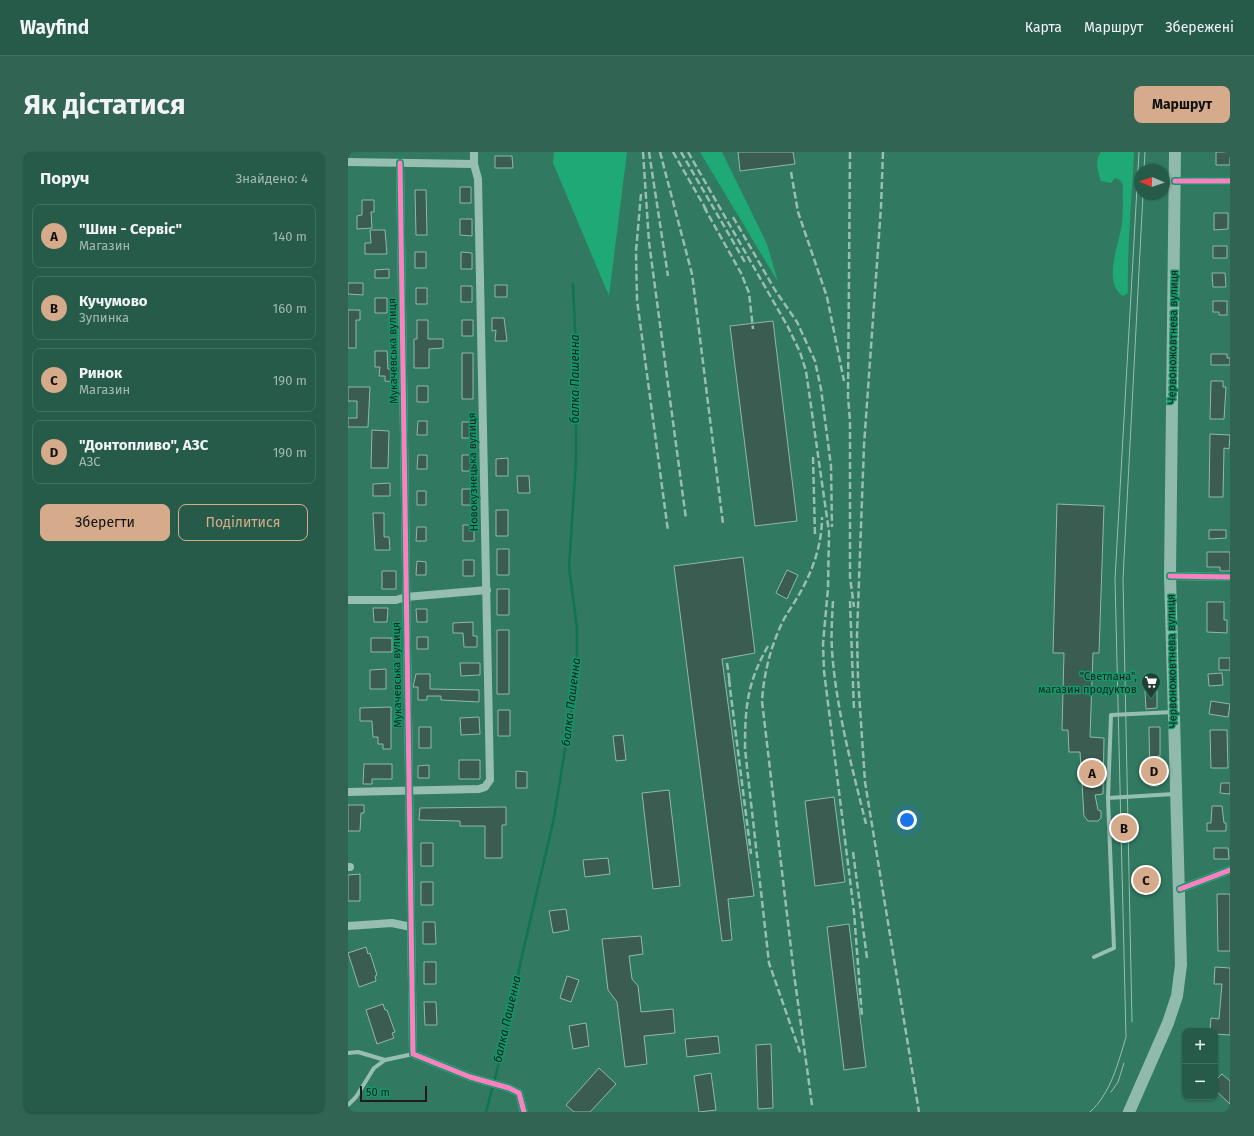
<!DOCTYPE html>
<html lang="uk">
<head>
<meta charset="utf-8">
<style>
	:root { --surface:#255b48; --page:#316452; --text:#f1f3f6; --muted:#a3b9b4; --line:#427060; --accent:#d6ab8b }
	body { margin:0; font-family:"Fira Sans",sans-serif; background:var(--page); color:var(--text) }
	.controls { position:absolute; right:12px; bottom:12px; display:grid; overflow:hidden; border-radius:8px; box-shadow:0 1px 3px #0004 }
	.controls button { width:36px; height:36px; display:grid; place-items:center; padding:0; border:0; border-bottom:1px solid var(--line); background:var(--surface); color:var(--text); font:20px sans-serif }
	.compass { position:absolute; left:786px; top:12px; width:36px; height:36px; border-radius:50%; background:var(--surface); box-shadow:0 1px 3px #0004; rotate:272deg }
	.scale { position:absolute; left:12px; bottom:10px; width:67px; box-sizing:border-box; padding-left:4px; border:2px solid #1d1d1d; border-top:0; font-size:11px; line-height:14px; white-space:nowrap; color:#1d1d1d; -webkit-text-stroke:3px #139769; paint-order:stroke }
	.you { position:absolute; left:559px; top:668px; width:14px; height:14px; margin:-10px; border:3px solid #fff; border-radius:50%; background:#1a73e8; box-shadow:0 0 0 6px #1a73e833 }
	.badge { display:grid; place-items:center; width:26px; height:26px; border-radius:50%; background:var(--accent); color:#111; font-size:13px; font-weight:700 }
	.pin { position:absolute; translate:-50% -50%; border:2px solid #fff; box-shadow:0 1px 4px #0006 }
	.list { margin:0; padding:0; list-style:none }
	h2 { display:flex; justify-content:space-between; align-items:center; height:52px; margin:0; padding:0 16px; font-size:17px }
	h2 small { font-size:13px; font-weight:400; color:var(--muted) }
	.list li { display:grid; grid-template-columns:26px 1fr auto; gap:12px; align-items:center; box-sizing:border-box; height:64px; margin:0 8px 8px; padding:0 8px; border:1px solid var(--line); border-radius:8px }
	.list b { display:block; font-size:15px; white-space:nowrap }
	.list p { margin:0; font-size:13px; white-space:nowrap; color:var(--muted) }
	.list em { font-size:13px; font-style:normal; color:var(--muted) }
	.actions { display:flex; gap:8px; padding:12px 16px }
	.actions a { flex:1; padding:9px 0; border:1px solid var(--accent); border-radius:8px; text-align:center; font-size:14px; color:var(--accent) }
	.actions .main { background:var(--accent); color:#111 }
	.map { position:relative; flex:none; width:882px; height:960px; overflow:hidden; border-radius:8px }
	header { display:flex; align-items:center; gap:24px; box-sizing:border-box; height:56px; padding:0 20px; background:var(--surface); border-bottom:1px solid var(--line) }
	header strong { font-size:19px }
	nav { display:flex; gap:22px; margin-inline-start:auto; font-size:14px }
	.intro { display:flex; align-items:center; justify-content:space-between; box-sizing:border-box; height:96px; padding:0 24px }
	h1 { margin:0; font-size:28px }
	.button { padding:10px 18px; border-radius:8px; background:var(--accent); color:#111; font-size:14px; font-weight:700 }
	main { display:flex; gap:24px; padding:0 24px }
	aside { flex:1; background:var(--surface); border-radius:8px; box-shadow:0 1px 3px #0004 }
	.map>svg:first-child { display:block }
	.green { fill:#1ea976 }
	.lines { fill:none; stroke-linecap:round; stroke-linejoin:round }
	.stream { stroke:#0f7451; stroke-width:2.5 }
	.building { fill:#3b5d51; stroke:#90b9aa }
	.lane { stroke:#97bfb1; stroke-width:4 }
	.street { stroke:#97bfb1; stroke-width:8 }
	.secondary { stroke:#90baab; stroke-width:12 }
	.tram { stroke:#98beb0; stroke-width:1 }
	.rail { stroke:#98beb0; stroke-width:2.5; stroke-dasharray:7 3; stroke-linecap:butt }
	.cycleway-casing { stroke:#139769; stroke-width:8 }
	.cycleway { stroke:#ff80c0; stroke-width:5 }
	.labels { text-anchor:middle; dominant-baseline:central; stroke-width:3; stroke-linejoin:round; paint-order:stroke }
	.street-label { font-size:11px; fill:#1d1d1d; stroke:#139769 }
	.poi-label { font-size:11px; fill:#1d1d1d; stroke:#139769; text-anchor:end }
	.water-label { font-size:12px; font-style:italic; fill:#191d1b; stroke:#139769 }
</style>
</head>
<body>
<header>
<strong>Wayfind</strong>
<nav><a>Карта</a><a>Маршрут</a><a>Збережені</a></nav>
</header>
<div class="intro"><h1>Як дістатися</h1><a class="button">Маршрут</a></div>
<main>
<aside>
<h2>Поруч<small>Знайдено: 4</small></h2>
<ul class="list">
<li><span class="badge">A</span><div><b>&quot;Шин - Сервіс&quot;</b><p>Магазин</p></div><em>140 m</em></li>
<li><span class="badge">B</span><div><b>Кучумово</b><p>Зупинка</p></div><em>160 m</em></li>
<li><span class="badge">C</span><div><b>Ринок</b><p>Магазин</p></div><em>190 m</em></li>
<li><span class="badge">D</span><div><b>&quot;Донтопливо&quot;, АЗС</b><p>АЗС</p></div><em>190 m</em></li>
</ul>
<div class="actions"><a class="main">Зберегти</a><a>Поділитися</a></div>
</aside>
<div class="map">
<svg width="882" height="960" viewBox="0 0 882 960">
	<rect width="100%" height="100%" fill="#317960"/>
	<path class="green" d="M206,0H279L261,144L205,11Z
		M352,0H374L419,92L430,130Z
		M753,0H786C784,47 779,94 780,141L775,144C755,132 770,94 773,77C776,63 774,47 775,33L772,28L767,26L763,31L753,29C750,20 746,9 753,0Z"/>
	<g class="lines">
		<path class="stream" d="M138,960L152,907L174,804L206,666L229,522V476L221,415L228,308V198L225,132"/>
	</g>
	<path class="building" d="M390,0H445L447,12L392,19Z
		M868,0H882V13H868Z
		M147,4H164L165,16H147Z
		M112,35H123V51H112Z
		M67,38H78L79,83H68Z
		M14,48H26V60H23L24,76L9,77V64L14,63Z
		M866,61H880V77L866,78Z
		M112,67H124V84L112,83Z
		M22,78H37L39,102H17V91H23Z
		M865,94H879V106H865Z
		M67,100H78V116H67Z
		M113,100L124,101V117H113Z
		M41,117V126H27V118Z
		M864,121H877L878,135H865Z
		M0,131H15V143L0,142Z
		M147,133H159V145H147Z
		M113,134H124V150H113Z
		M68,136H79V152H68Z
		M27,146H39V161H27Z
		M865,149H879V163H871V160H865Z
		M0,158H12V168H8V196H0Z
		M144,166H156L159,189H147L148,178L144,179Z
		M69,168H80V187H95V196L81,197V216H66V187H69Z
		M114,168H125V184H114Z
		M425,169L449,369L407,374L382,174Z
		M27,199H39L40,217L48,218V230L37,229V224H31L32,215H27Z
		M114,201H125V247H114Z
		M863,202H879V206H882V213H863Z
		M863,229H875V235H878L876,267H862Z
		M69,234H80V250H69Z
		M0,235H22L20,275H0V266H9V249H0Z
		M70,269H79V283H69Z
		M114,270H125V286H114Z
		M24,278L41,279L40,316H23Z
		M862,282L882,283L881,297L876,296L875,345H861Z
		M70,303H79V317H69Z
		M114,303H125L126,319H114Z
		M160,306V324H148V307Z
		M169,324H181L182,341H170Z
		M42,331V344H25V332Z
		M114,337H125L126,353H114Z
		M69,339H78V353H69Z
		M709,352L756,354L751,501H745L742,585L756,586L755,642L747,643L750,658L753,659V666L750,669H740L736,664L732,600H721L720,578H714L716,501H705Z
		M148,358H160V384H148Z
		M25,361H36V385H41L42,398H27Z
		M115,373H126V389H115Z
		M69,375H78V389H68Z
		M861,378H878V386L861,387Z
		M149,397H161V423H149Z
		M859,400H882V419H872V415H859Z
		M395,405L407,501L374,507L406,744L380,747L384,788L374,789L326,414Z
		M115,408H126V424H115Z
		M69,409L78,410V423H68Z
		M439,418L450,423L439,447L428,441Z
		M34,419H48V437H34Z
		M149,437H161V463H149Z
		M859,450H876V468H879V481L859,480Z
		M25,456H40L39,470H26Z
		M68,457H79V470H69Z
		M125,470V484H129V495H116L115,481H105V471Z
		M149,478H161V542H149Z
		M69,485H80V497H69Z
		M23,486H44V500H23Z
		M871,506H882V518H871Z
		M112,511H132V523L113,524Z
		M38,517V537H22V518Z
		M874,521L875,533L861,534L860,522Z
		M68,522H82V537L131,538V550L93,548V544H79V548H70V535H65Z
		M809,538V556L798,557L797,539Z
		M863,549L882,552L880,565L861,562Z
		M43,555V597H35V592H30V585H25L24,569H12V556Z
		M150,558H162V584H150Z
		M131,565L132,582L113,583L112,566Z
		M71,575H83V596H71Z
		M801,575H812V604H809L810,634H802Z
		M862,578H879L880,616H863Z
		M275,583L278,608L268,609L265,584Z
		M111,608H132V627H111Z
		M16,612H44V627H24V632H15Z
		M81,613V626H70V614Z
		M168,619L179,620V636H168Z
		M873,631H882V642L872,641Z
		M321,638L332,734L305,737L294,641Z
		M486,645L497,730L467,734L457,649Z
		M0,653H16V661H13L12,679H0Z
		M864,654H874L876,671H878V679H859V671H863Z
		M158,655V673H154V706H137V674H112V669L71,668L72,656Z
		M73,691H85V714H73Z
		M866,696H880L881,707H866Z
		M260,706L262,722L237,725L235,708Z
		M12,722V749H0V723Z
		M73,730H85V753H73Z
		M869,742H882V799H870Z
		M218,757L221,778L205,781L201,759Z
		M75,770H87L88,792H75Z
		M501,772L518,915L496,918L479,775Z
		M293,784L295,802L281,804L284,827L290,834L293,860L325,857L327,881L296,884L299,912L277,915L269,850L260,838L254,787Z
		M18,795L20,802L22,801L29,823L27,824L28,829L11,835L0,801Z
		M76,810H88V832H76Z
		M867,815L882,816V883L867,882V879H862L863,866L871,867L874,832H866Z
		M219,824L231,828L223,850L212,846Z
		M76,850H88L89,873H77Z
		M35,852L37,858H39L47,880L44,881L46,886L29,892L18,858Z
		M238,871L241,894L225,897L221,874Z
		M370,884L372,901L339,905L337,887Z
		M423,892L425,956L410,957L408,893Z
		M251,916L268,932L242,960H226L218,953Z
		M363,921L368,958L351,960L346,924Z
		M874,922L882,929V952L867,938V929Z"/>
	<g class="lines">
		<path class="lane" d="M760,646L763,563L825,560
			M746,805L766,796L760,646L826,642
			M0,901L10,900L37,908L65,902
			M0,953L8,945L26,916L37,908"/>
		<path class="street" d="M0,10L126,12
			M52,11L65,902L122,925L161,936L171,941L176,960
			M827,29H882
			M822,424L882,425
			M0,448H48L58,445L139,438
			M0,640L131,637L137,635L142,628L130,27L126,12V0
			M0,715H2
			M832,737L882,718
			M0,774L44,771L63,775"/>
		<path class="secondary" d="M781,960L820,871L829,844L833,813L822,424L827,0"/>
		<path class="tram" d="M796,18L797,0
			M784,870L775,427L795,42
			M763,940L770,930L776,911
			M742,960C763,941 770,911 778,885L767,427L791,0"/>
		<path class="rail" d="M295,0L301,90L338,367
			M301,0L320,124
			M312,0L344,122L375,372
			M325,0L359,59
			M333,0L398,112
			M340,0L440,175L452,200L458,219L481,380L480,436L475,492L476,519L506,760L514,865
			M502,0L500,245L502,269V425L506,455
			M535,0L533,55L516,293L509,483L510,526L517,630L571,960
			M443,20L450,60L479,145L496,229
			M293,42L288,99L289,148L320,379
			M356,55L393,121L401,141L405,177
			M385,65L427,138L449,170L467,209L473,237L483,314L484,375
			M465,305L467,383
			M485,449C484,466 483,482 484,498C488,557 504,615 518,672
			M502,449L506,559
			M420,494C399,531 397,555 397,597L421,811L453,903
			M379,511L382,532
			M381,528L403,702
			M505,700L519,806
			M464,953L446,822L414,549C416,520 423,493 436,467C440,460 445,453 449,446C464,421 474,394 474,365"/>
		<g class="cycleway-casing">
			<path id="cycleway" d="M52,11L65,902L122,925L161,936L171,941L176,960
				M827,29H882
				M822,424L882,425
				M832,737L882,718"/>
		</g>
		<use href="#cycleway" class="cycleway"/>
	</g>
	<defs>
		<g id="supermarket-pin" transform="scale(1)"><path d="M0 17L-7.5 6A9.5 9.5 0 1 1 7.5 6Z" fill="#243d34" stroke="#139769"/><path d="M-6-5.5h2.5l.6 2H6L4.5 2H-2.5L-4.4-4H-6ZM-1.5 3.2a1.3 1.3 0 1 0 .1 0ZM3 3.2a1.3 1.3 0 1 0 .1 0Z" fill="#fff"/></g>
	</defs>
	<g fill-rule="evenodd">
		<use href="#supermarket-pin" x="803" y="530"/>
	</g>
	<g class="labels">
		<g class="street-label">
			<text transform="translate(825 185) rotate(-89)">Червоножовтнева вулиця</text>
			<text transform="translate(45 199) rotate(-91)">Мукачевська вулиця</text>
			<text transform="translate(125 320) rotate(-91)">Новокузнецька вулиця</text>
			<text transform="translate(824 509) rotate(-91)">Червоножовтнева вулиця</text>
			<text transform="translate(49 523) rotate(-91)">Мукачевська вулиця</text>
		</g>
		<g class="poi-label">
			<text x="789" y="524">"Светлана",<tspan x="789" dy="13">магазин продуктов</tspan></text>
		</g>
		<g class="water-label">
			<text transform="translate(227 227) rotate(-90)">балка Пашенна</text>
			<text transform="translate(223 550) rotate(-83)">балка Пашенна</text>
			<text transform="translate(159 867) rotate(-77)">балка Пашенна</text>
		</g>
	</g>
</svg>
<div class="controls">
<button>+</button>
<button>−</button>
</div>
<svg class="compass" viewBox="-18 -18 36 36"><path d="M0-13l5 13h-10z" fill="#e53935"/><path d="M0 13l5-13h-10z" fill="#a3b9b4"/></svg>
<div class="scale">50 m</div>
<div class="you"></div>
<div class="pin badge" style="left:744px;top:621px">A</div>
<div class="pin badge" style="left:776px;top:676px">B</div>
<div class="pin badge" style="left:798px;top:728px">C</div>
<div class="pin badge" style="left:806px;top:619px">D</div>
</div>
</main>
</body>
</html>
